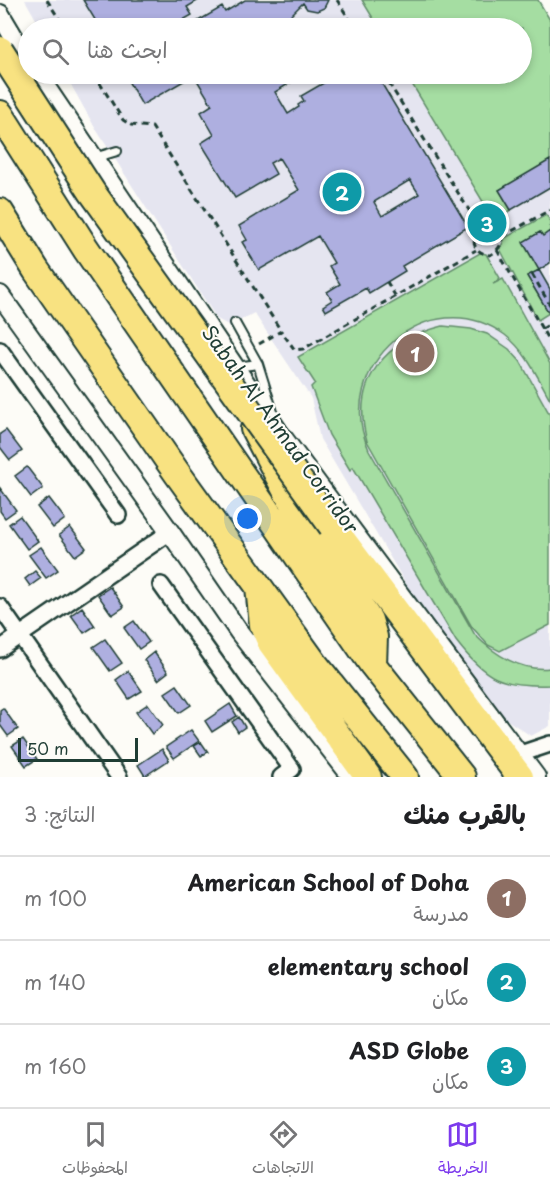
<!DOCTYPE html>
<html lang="ar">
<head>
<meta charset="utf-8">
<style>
	:root { --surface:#fff; --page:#f2f2f2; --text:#202124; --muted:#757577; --line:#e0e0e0; --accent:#7c3aed }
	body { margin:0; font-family:"Playpen Sans","Playpen Sans Arabic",sans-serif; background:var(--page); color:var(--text); direction:rtl }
	.scale { position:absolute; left:18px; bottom:15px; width:120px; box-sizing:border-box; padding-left:6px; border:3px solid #1f3d34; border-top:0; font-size:16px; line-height:21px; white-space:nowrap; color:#1f3d34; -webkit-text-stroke:4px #fdfcf7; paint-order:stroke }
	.you { position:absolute; left:248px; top:519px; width:21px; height:21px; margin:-15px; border:4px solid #fff; border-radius:50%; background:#1a73e8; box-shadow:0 0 0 9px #1a73e833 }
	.badge { display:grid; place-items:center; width:39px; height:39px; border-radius:50%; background:var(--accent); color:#fff; font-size:20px; font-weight:700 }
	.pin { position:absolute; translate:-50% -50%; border:3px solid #fff; box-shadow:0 2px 6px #0006 }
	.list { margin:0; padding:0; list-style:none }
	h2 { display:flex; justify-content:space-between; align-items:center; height:78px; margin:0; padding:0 24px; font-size:26px }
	h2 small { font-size:20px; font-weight:400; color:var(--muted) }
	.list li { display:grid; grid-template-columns:39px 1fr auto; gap:18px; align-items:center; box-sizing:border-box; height:84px; padding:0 24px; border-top:2px solid var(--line) }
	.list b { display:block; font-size:22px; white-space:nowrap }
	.list p { margin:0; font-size:20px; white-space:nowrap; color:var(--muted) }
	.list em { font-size:20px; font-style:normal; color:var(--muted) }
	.icon { flex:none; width:33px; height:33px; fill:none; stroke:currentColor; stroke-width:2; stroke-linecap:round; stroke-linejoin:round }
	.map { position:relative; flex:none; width:550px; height:777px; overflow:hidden; direction:ltr }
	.search { position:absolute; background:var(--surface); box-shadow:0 3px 9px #0003; left:18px; right:18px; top:18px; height:66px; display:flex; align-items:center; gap:15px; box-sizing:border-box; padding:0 21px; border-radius:33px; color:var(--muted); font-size:22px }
	.sheet { height:330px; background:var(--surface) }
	nav { display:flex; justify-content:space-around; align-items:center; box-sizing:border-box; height:84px; border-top:2px solid var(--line); background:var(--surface); font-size:16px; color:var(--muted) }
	nav a { display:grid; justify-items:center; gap:3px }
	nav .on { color:var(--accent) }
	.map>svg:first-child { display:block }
	.built { fill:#e5e5f0 }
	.green { fill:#a5dda2; stroke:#628d6b; stroke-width:1.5 }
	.building { fill:#aeafe0; stroke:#1f3d34; stroke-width:1.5; fill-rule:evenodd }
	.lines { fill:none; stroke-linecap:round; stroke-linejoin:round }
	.service-casing { stroke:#1f3d34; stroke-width:12 }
	.minor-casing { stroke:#1f3d34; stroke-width:20 }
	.tertiary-casing { stroke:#1f3d34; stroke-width:22 }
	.trunk-casing { stroke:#1f3d34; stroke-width:30 }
	.path { stroke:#1f3d34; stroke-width:3; stroke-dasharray:6 4.5; stroke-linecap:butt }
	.service { stroke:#fdfcf7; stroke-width:8 }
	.minor { stroke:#fdfcf7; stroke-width:15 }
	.tertiary { stroke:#fdfcf7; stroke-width:18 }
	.trunk { stroke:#f8e281; stroke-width:26 }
	.trunk-bridge-casing { stroke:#1f3d34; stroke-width:30; stroke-linecap:butt }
	.trunk-bridge { stroke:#f8e281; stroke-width:26 }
	.labels { text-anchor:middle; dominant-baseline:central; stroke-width:4.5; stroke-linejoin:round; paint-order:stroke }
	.street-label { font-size:20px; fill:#1f3d34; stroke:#fdfcf7 }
</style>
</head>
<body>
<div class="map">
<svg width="550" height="777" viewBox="0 0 550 777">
	<rect width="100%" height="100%" fill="#fdfcf7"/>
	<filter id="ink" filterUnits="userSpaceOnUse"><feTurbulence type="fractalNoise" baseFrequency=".0167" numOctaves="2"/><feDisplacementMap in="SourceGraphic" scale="12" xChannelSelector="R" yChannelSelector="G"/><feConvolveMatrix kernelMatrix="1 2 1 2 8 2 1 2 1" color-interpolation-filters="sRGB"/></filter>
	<g filter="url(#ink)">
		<path class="built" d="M25,0H538L550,20V726L531,736L491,709L415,599L320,439L311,398L254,313L230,326L217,319L94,126L65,74H522V28H41Z"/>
		<path class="green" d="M362,0H538L550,20V160L499,190L511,210L494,220L406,74H522V28H379Z
			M546,215L550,220V231L543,236L540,232L523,243L539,270L527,276L549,313L538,320L500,249L505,238Z
			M480,253L486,254L500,278L493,284L503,279L550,364V399C537,376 526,351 505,335C429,280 331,367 369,450L475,635C494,654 521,672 550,668V685C502,687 485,679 456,641L353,467L350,470L329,435L311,387L315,383L298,357Z
			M443,326L471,329L487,334L509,349L520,361L550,415V625L500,651L488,645L472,627L367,441C350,380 386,340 443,326Z"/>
		<path class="building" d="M83,0H199L187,7L192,15L169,28H100Z
			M245,0H328L324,8L317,11L307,9L303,3L290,16L297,28H186L222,7L225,12Z
			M124,74H305L275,92L288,114L299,107L298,105L304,101L301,96L339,74H376L468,227L402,266L405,271L369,293L366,288L326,311L323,306L332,300L327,292L340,284L329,266L334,263L318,236L259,270L242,242L247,240L239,226L299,190L279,158L270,163L276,174L235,198L201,143L214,135L201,112L212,105L194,75L142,105ZM410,180L419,194L382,216L374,202Z
			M550,160V187L511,210L499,190Z
			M550,231V263L539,270L523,242L540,232L543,236Z
			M539,270L550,289V315L527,276Z
			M6,430L22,451L10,460L0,447V434Z
			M27,467L43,488L31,497L15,476Z
			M0,488L16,510L5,518L0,511Z
			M49,498L65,519L53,528L37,507Z
			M20,516L38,541L27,549L9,524Z
			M70,527L86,548L75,556L59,535Z
			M41,547L58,570L46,578L29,555Z
			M35,571L41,578L30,586L25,579Z
			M110,587L124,607L112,615L98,595Z
			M82,607L95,626L84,633L71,615Z
			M134,621L149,642L139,649L124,628Z
			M105,639L122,663L110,671L93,647Z
			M154,652L168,672L158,680L144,660Z
			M128,671L142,691L129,699L116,680Z
			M177,685L191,705L179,713L165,693Z
			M148,704L163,725L152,734L136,712Z
			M230,704L237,716L212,732L205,721Z
			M3,708L18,729L8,736L0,725V710Z
			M239,717L245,727L238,732L232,722Z
			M191,730L199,741L174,758L166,747Z
			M23,739L37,759L26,766L12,746Z
			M201,742L208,752L201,756L194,746Z
			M162,749L169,760L145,776L138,765Z"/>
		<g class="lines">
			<g class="service-casing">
				<path id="service" d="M94,158L117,151
					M235,323L258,364L273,412
					M236,367L258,364"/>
			</g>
			<g class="minor-casing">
				<path id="minor" d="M0,350L118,515
					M161,585L292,769L281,777
					M0,607L119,777
					M0,649L170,532
					M520,754L550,744"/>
			</g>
			<g class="tertiary-casing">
				<path id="tertiary" d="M0,14L28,61
					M37,74L278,431L536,777
					M0,295L170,532L239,632L352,777"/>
			</g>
			<g class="trunk-casing">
				<path id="trunk" d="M0,114L86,249L373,665L462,777
					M0,212L36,270L177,473L314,663L405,777
					M254,429L302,521L369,620L374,637L373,665
					M332,526L520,777
					M259,587L263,625L271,643L368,777"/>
			</g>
			<path class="path" d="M47,0L65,28
				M337,0L355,28
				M94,74L123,120L131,125L152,127L281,331
				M383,74L479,226
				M487,223C508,225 506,247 490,255C475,253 471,244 476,230Z
				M503,236L550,210
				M497,250L550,343
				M532,274L550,305
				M387,282L396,297
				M542,329L550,324
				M259,344L281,331L295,350L303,349L476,250"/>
			<use href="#service" class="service"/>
			<use href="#minor" class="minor"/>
			<use href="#tertiary" class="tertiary"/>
			<use href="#trunk" class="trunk"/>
			<g class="trunk-bridge-casing">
				<path id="trunk-bridge" d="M0,50L92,192L332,526"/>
			</g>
			<use href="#trunk-bridge" class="trunk-bridge"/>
		</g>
	</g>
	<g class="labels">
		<g class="street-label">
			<text transform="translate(281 429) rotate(54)">Sabah Al Ahmad Corridor</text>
		</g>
	</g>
</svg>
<div class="scale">50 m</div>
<div class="you"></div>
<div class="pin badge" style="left:415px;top:353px;background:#8d6e63">1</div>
<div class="pin badge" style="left:342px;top:192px;background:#0f9aa8">2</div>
<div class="pin badge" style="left:487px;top:223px;background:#0f9aa8">3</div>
<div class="search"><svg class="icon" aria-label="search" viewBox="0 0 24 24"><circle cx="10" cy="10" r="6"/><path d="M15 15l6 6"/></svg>ابحث هنا</div>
</div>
<section class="sheet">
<h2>بالقرب منك<small>النتائج: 3</small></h2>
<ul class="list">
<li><span class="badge" style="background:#8d6e63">1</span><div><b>American School of Doha</b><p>مدرسة</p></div><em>100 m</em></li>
<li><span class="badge" style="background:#0f9aa8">2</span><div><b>elementary school</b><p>مكان</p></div><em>140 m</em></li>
<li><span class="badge" style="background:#0f9aa8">3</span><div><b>ASD Globe</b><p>مكان</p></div><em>160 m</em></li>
</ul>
</section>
<nav>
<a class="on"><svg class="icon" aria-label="map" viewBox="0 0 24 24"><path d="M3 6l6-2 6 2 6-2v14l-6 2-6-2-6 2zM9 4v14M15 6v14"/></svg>الخريطة</a>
<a><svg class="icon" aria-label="directions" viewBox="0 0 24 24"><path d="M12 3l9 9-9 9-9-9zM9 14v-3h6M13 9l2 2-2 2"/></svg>الاتجاهات</a>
<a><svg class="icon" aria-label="saved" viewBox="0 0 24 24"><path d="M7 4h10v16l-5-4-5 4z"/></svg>المحفوظات</a>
</nav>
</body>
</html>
